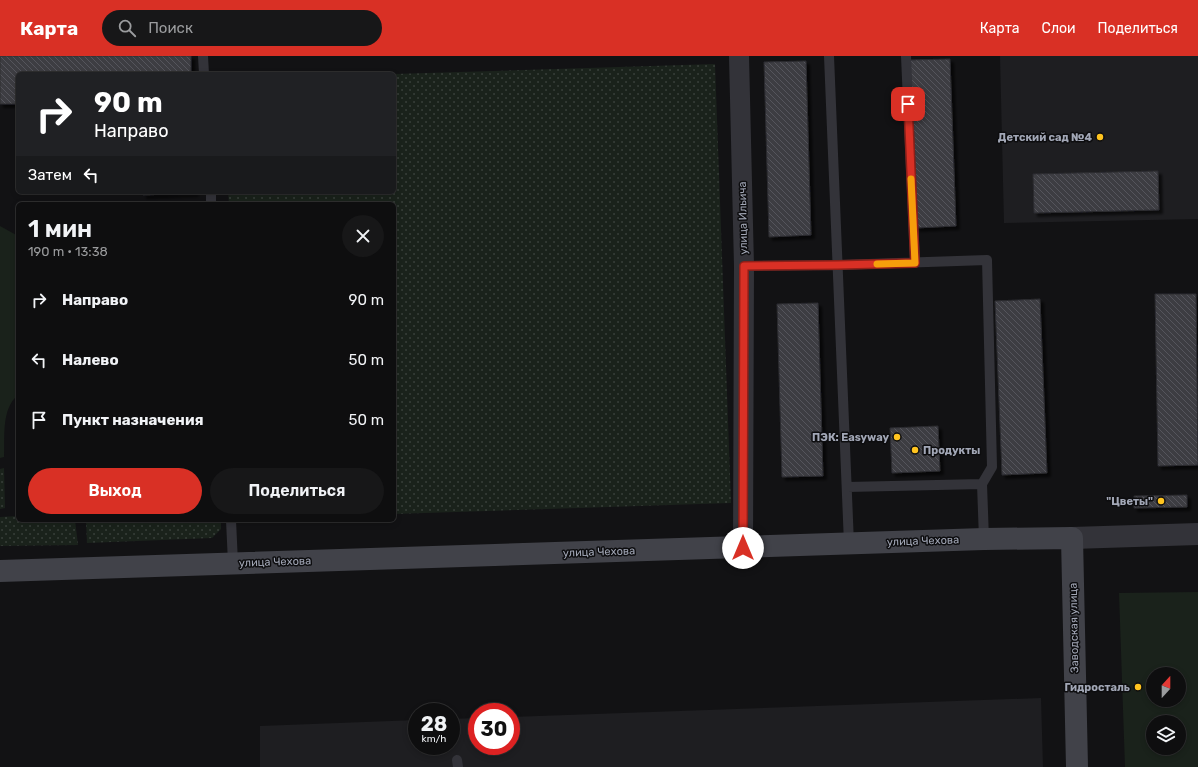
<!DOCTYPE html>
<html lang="ru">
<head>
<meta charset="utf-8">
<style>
  :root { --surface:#0e0e0f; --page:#171718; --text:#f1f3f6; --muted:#9b9c9e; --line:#2e2e2f; --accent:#d93025 }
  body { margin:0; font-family:Rubik,sans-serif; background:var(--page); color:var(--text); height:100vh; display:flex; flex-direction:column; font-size:15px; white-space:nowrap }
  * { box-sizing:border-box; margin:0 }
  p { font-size:13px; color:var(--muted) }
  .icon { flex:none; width:22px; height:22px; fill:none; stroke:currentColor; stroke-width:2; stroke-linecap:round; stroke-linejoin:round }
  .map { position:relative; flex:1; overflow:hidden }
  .side { position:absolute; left:16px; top:146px; width:380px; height:320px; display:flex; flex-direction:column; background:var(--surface); border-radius:6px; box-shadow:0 2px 6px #0003,0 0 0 1px var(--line) }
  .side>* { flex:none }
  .banner { position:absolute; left:16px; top:16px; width:380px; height:122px; border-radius:6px; box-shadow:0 2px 6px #0003,0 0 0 1px var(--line); background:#202124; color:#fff; overflow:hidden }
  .needle { width:26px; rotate:21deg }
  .controls { position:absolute; left:1146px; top:611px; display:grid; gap:8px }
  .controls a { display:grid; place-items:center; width:40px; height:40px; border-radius:50%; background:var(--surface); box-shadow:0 2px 6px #0003,0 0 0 1px var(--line); font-size:20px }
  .speed { position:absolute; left:408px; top:647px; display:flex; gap:8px; font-size:20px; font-weight:700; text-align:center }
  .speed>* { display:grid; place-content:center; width:52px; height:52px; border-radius:50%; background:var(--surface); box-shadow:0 2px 6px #0003,0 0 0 1px var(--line); line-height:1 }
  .speed small { font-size:10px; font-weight:400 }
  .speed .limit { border:6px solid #d22; background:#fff; color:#111 }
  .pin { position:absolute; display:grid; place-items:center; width:34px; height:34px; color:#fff; margin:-17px; border-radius:8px; box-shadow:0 2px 6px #0006 }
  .me { position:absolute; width:44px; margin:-22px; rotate:0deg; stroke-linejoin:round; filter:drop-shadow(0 0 3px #0008) }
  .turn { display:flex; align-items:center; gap:14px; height:84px; padding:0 12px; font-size:18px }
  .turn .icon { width:52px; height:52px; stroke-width:2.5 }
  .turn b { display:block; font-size:28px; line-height:34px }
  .then { display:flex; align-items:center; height:38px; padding:0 12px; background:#0003; gap:8px; font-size:15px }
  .round { display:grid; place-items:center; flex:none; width:42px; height:42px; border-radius:21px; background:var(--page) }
  .overview { display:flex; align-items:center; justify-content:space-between; height:68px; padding:0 12px }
  h1 { font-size:24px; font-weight:600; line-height:30px }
  .primary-button { display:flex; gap:8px; margin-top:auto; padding:8px 12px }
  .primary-button a { flex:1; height:46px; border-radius:24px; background:var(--accent); color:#fff; font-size:16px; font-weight:600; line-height:46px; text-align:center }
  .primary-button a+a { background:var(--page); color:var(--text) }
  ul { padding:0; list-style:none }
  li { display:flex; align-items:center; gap:12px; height:60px; padding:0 12px }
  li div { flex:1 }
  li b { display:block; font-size:15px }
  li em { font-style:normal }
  header { display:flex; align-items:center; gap:24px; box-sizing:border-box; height:56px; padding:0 20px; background:var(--accent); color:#fff }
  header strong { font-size:19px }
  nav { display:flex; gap:22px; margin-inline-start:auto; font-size:14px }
  .search { width:280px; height:36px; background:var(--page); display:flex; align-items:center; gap:10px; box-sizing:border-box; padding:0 14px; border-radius:22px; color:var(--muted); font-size:15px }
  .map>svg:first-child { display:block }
  .built { fill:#1e1e21 }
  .grass { fill:url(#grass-dots) }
  .garden { fill:#1a221b; fill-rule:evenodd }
  .building { fill:url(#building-back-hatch); stroke:#2c2c30; filter:url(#shadow) }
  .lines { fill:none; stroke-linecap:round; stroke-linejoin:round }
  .service { stroke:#333339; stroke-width:10 }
  .minor { stroke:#333339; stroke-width:20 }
  .tertiary { stroke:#333339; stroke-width:22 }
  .secondary { stroke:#414249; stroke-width:22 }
  .route-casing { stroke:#8d1f18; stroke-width:10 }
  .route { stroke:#d93025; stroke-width:7 }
  .slow { stroke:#f59e0b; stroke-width:7 }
  .poi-dot { fill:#ffc41f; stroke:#0d0d0f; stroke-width:1.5 }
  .labels { text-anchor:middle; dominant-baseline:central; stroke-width:3; stroke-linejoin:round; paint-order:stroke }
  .poi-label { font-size:11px; font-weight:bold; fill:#a2a7b6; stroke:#0d0d0f; text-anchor:end }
  .street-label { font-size:11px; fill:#a2a7b6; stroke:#0d0d0f }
</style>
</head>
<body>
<header>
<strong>Карта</strong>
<div class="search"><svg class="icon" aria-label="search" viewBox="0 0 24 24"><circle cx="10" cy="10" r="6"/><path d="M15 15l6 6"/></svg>Поиск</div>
<nav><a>Карта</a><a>Слои</a><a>Поделиться</a></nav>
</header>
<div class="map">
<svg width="1198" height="711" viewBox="0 0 1198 711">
  <defs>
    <pattern id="grass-dots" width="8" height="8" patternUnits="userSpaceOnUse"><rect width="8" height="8" fill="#1a221b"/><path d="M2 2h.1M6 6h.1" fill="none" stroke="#383f3a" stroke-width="1.8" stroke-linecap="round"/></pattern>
    <pattern id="building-back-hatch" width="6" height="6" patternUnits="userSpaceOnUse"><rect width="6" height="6" fill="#3c3c42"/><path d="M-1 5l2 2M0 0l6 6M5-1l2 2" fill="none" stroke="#55555b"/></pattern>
    <filter id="shadow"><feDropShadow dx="3.5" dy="3.5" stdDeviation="1" flood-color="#0009"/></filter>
  </defs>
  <rect width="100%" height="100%" fill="#121214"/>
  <path class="built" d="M1000,0H1198V163L1004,167Z
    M1041,642L1043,711H260V670L417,664V690H451V663L477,662V690H511V661Z"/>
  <path class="grass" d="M715,8L731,447L394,458V148H229L228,136H394V18Z
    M4,412L5,452L0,453V413Z
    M18,460V464H75L78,489L0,490V461Z
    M86,464H221V473L212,482L87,487Z"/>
  <path class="garden" d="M0,170L18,180V339C1,353 5,381 4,401L0,402Z
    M1198,536V711H1125L1119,537ZM1153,618H1179V644H1153ZM1153,666H1179V692H1153Z"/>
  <path class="building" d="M0,0H191V18H18V48H0Z
    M950,3L956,170L916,172L909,4Z
    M806,5L811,179L769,181L764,6Z
    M1158,115L1159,154L1034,157L1033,118Z
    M143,136H195V137L143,139Z
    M1155,238H1196L1198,409L1158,410Z
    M1040,243L1047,417L1002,419L995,245Z
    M818,247L823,420L782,421L777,248Z
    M938,370L940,415L892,417L890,372Z
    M1187,439V451L1134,452V440Z"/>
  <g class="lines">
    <path class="service" d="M203,0L204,18
      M829,0L849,488
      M906,0L915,207
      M211,136V148
      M744,210L838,209L987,204L992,411L982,428L984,483
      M847,431L982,428
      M231,464L233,507
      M457,704L458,711"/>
    <path class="minor" d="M739,0L744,210L743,492"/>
    <path class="tertiary" d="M1072,482L1198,478"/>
    <path class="secondary" d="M0,515L984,483L1072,482L1077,711"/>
  </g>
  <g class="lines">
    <defs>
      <path id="route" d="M743,492L744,210L838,209L915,207L908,48"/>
    </defs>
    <use href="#route" class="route-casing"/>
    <use href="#route" class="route"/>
    <path class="slow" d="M877,208L915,207L911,123"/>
  </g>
  <g class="poi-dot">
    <circle cx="1100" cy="81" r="4"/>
    <circle cx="897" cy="381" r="4"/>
    <circle cx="915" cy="394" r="4"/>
    <circle cx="1161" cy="445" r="4"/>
    <circle cx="1138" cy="631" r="4"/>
  </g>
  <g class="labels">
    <g class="poi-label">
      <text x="1092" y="81">Детский сад №4</text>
      <text x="889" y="381">ПЭК: Easyway</text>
      <text x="923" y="394" text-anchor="start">Продукты</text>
      <text x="1153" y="445">"Цветы"</text>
      <text x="1130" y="631">Гидросталь</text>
    </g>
    <g class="street-label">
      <text transform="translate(743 162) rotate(-91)">улица Ильича</text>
      <text transform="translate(923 485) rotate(-2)">улица Чехова</text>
      <text transform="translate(599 496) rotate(-2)">улица Чехова</text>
      <text transform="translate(275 506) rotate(-2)">улица Чехова</text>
      <text transform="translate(1074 572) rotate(-91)">Заводская улица</text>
    </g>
  </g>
</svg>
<div class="controls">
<a><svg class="needle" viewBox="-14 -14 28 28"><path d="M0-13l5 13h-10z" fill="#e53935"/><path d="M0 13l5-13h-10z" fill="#9b9c9e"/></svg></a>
<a><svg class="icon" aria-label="layers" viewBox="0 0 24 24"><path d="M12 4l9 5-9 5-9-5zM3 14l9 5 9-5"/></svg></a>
</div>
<div class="speed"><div>28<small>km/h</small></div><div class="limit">30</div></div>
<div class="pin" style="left:908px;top:48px;background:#d93025"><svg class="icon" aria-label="arrive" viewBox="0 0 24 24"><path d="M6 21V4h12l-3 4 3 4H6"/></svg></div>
<svg class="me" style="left:743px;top:492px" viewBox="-20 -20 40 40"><circle r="19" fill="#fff"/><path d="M0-13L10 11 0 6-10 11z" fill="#d93025"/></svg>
<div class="banner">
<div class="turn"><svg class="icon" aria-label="right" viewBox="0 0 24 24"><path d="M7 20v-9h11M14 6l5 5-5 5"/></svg><div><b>90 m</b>Направо</div></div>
<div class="then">Затем<svg class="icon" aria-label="left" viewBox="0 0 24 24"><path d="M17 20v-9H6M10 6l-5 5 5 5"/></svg></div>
</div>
<section class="side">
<div class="overview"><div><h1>1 мин</h1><p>190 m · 13:38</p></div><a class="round"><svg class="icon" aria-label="close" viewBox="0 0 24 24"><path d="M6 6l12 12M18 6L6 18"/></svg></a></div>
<ul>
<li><svg class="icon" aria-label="right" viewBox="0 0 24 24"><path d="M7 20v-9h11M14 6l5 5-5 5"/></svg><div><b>Направо</b></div><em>90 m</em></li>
<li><svg class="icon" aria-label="left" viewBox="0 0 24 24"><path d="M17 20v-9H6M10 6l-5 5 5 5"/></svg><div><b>Налево</b></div><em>50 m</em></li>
<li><svg class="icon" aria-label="arrive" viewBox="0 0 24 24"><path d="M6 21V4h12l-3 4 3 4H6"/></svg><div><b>Пункт назначения</b></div><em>50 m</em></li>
</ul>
<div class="primary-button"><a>Выход</a><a>Поделиться</a></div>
</section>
</div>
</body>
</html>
